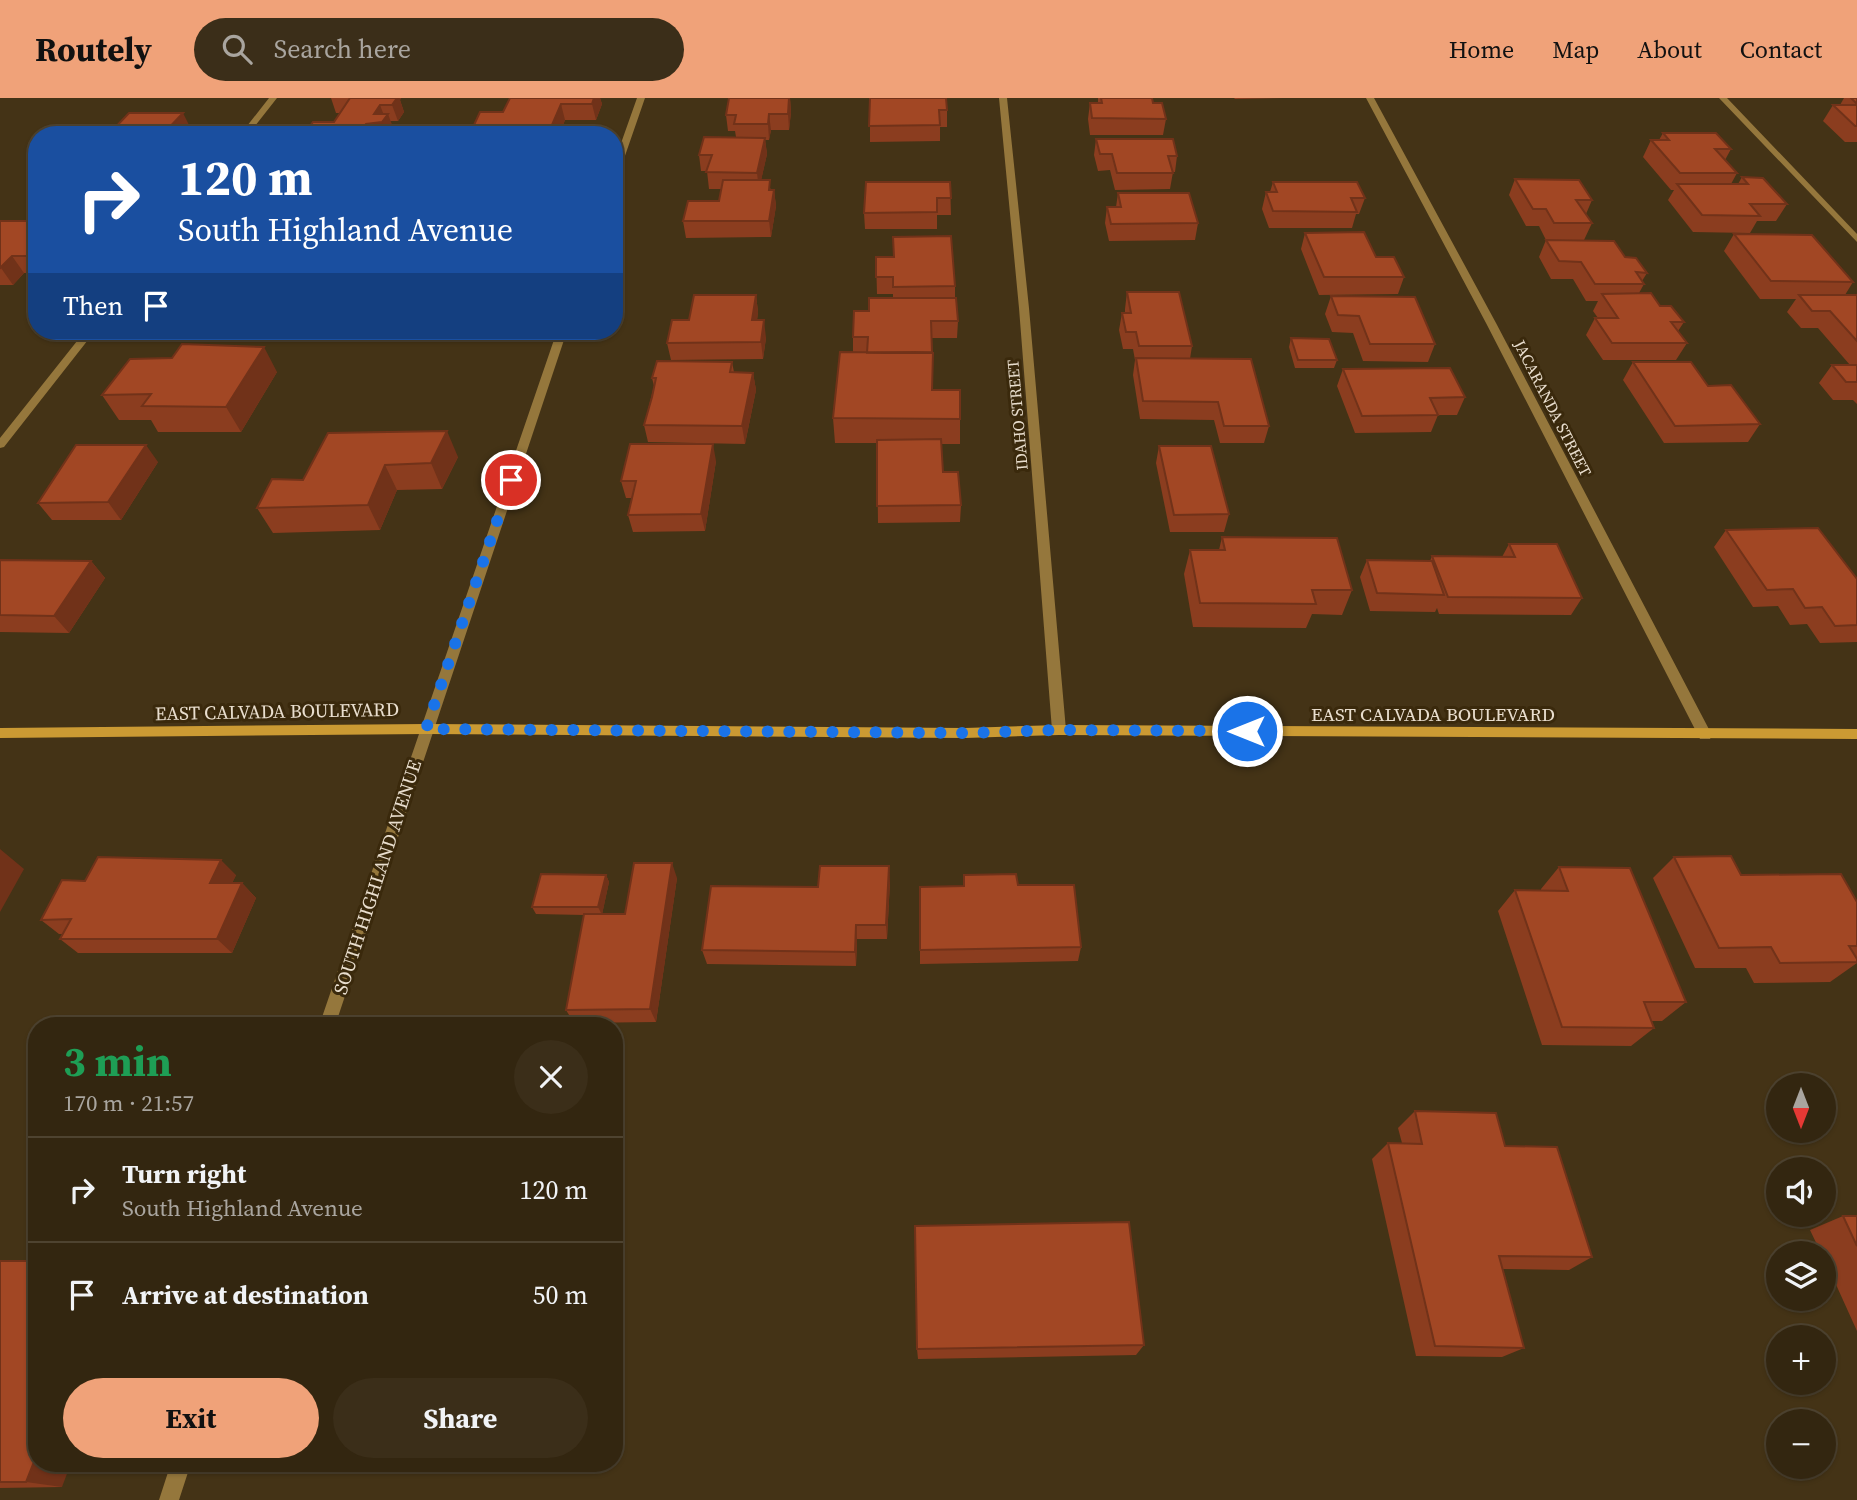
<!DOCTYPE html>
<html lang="en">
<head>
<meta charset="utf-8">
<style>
  :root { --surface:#332610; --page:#3b2e19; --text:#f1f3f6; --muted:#a9a59f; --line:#4e4330; --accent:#f0a279 }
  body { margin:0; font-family:"Source Serif 4",serif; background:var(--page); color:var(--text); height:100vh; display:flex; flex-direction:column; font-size:26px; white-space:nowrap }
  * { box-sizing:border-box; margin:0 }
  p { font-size:23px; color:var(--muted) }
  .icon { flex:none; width:38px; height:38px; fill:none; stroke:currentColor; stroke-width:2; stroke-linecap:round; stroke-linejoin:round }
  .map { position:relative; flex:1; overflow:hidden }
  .panel { position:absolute; left:28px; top:919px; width:595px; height:455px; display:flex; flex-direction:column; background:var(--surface); border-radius:28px; box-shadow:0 2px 5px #0004,0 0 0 2px var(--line) }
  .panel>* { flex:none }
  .guide { position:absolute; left:28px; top:28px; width:595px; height:214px; border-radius:28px; box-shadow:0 2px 5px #0004,0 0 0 2px var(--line); background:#1a4fa0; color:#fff; overflow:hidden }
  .needle { width:46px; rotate:180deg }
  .tools { position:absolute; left:1766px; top:975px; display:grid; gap:14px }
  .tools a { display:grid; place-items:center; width:70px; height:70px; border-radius:50%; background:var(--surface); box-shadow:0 2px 5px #0004,0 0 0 2px var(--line); font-size:35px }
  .pin { position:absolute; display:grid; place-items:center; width:60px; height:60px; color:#fff; margin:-30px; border:4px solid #fff; border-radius:50%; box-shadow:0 2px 7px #0007 }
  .me { position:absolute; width:77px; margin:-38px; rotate:270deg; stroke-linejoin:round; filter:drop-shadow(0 0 5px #0008) }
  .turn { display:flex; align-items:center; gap:24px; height:147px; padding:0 35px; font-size:32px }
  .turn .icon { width:91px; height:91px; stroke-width:2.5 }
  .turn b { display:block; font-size:49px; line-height:60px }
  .then { display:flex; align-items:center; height:66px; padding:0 35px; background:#0003; gap:14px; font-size:26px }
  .round { display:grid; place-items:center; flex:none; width:74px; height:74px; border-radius:37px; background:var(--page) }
  .head { display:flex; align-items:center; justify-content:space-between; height:119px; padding:0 35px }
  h1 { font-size:42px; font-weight:700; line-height:52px; color:#1e9e55 }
  .button { display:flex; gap:14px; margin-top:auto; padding:14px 35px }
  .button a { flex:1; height:80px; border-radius:42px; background:var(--accent); color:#111; font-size:28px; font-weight:700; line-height:80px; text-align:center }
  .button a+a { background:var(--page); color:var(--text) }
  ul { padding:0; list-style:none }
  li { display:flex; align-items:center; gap:21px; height:105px; padding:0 35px; border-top:2px solid var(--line) }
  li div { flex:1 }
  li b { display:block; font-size:26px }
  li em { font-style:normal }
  header { display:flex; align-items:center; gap:42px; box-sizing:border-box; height:98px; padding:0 35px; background:var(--accent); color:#111 }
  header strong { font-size:33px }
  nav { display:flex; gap:38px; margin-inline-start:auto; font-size:24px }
  .search { width:490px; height:63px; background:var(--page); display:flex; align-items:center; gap:18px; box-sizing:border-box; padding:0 24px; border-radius:38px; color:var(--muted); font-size:26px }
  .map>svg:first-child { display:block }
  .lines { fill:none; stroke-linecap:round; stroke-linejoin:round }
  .minor { fill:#95773c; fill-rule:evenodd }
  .secondary { fill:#cb9a33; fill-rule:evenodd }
  .wall { fill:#8b3d1f }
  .shaded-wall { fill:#713219 }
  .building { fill:#a24724; stroke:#713219; stroke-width:2 }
  .route { stroke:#1a73e8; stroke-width:12; stroke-dasharray:0 21.6 }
  .labels { text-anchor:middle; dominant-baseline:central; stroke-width:6; stroke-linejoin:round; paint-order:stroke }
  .far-street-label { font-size:16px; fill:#e9dece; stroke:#3a290c }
  .street-label { font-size:19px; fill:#e9dece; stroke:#3a290c }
</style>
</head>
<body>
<header>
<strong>Routely</strong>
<div class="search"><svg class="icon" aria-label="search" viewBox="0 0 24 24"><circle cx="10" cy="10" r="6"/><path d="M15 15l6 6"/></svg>Search here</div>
<nav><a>Home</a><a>Map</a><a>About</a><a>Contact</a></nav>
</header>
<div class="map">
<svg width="1857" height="1402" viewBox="0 0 1857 1402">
  <rect width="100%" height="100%" fill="#443316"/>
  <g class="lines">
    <path class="minor" d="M269,0H277L248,37H240Z
      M637,0H645L618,78L614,80V65Z
      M999,0H1007L1029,210L1066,632L1059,637L1052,632L1019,210Z
      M1366,0H1374L1496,225L1712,637L1710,641H1700L1486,225Z
      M1719,0H1727L1857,136V144Z
      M85,233H95L4,349L0,350V340Z
      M557,233H567L335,928H319Z
      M171,1365H191L179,1402H159Z"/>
    <path class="secondary" d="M426,626L965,630L1059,627L1857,631V641L1059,637L965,640L426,636L0,640V630Z"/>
  </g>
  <path class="wall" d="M331,0H401L400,2L404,14L398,23H390L394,32L334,24L340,15H336Z
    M510,0H600L602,6L596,22H565L559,37H477L474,27L503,14Z
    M790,0L791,14L789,32H771L769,42H765L767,56L761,82L772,92H774L776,108L771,139L686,140L683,123L719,103L721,91H709L707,73H701L699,57L736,39L735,33H728L726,17Z
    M870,0L947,12V29H940V43L870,44Z
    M1098,0H1152L1153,5L1166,21L1163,37H1090L1088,21L1090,5H1098Z
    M1234,0H1284L1235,1Z
    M1844,0H1857V44H1845L1823,23L1833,7H1840Z
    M1663,35L1731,51L1725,62L1737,75L1731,86H1738L1742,79L1787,106L1776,123H1757L1750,135L1693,134L1668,102L1674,92H1671L1643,59L1651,42H1659Z
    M1096,41L1177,58L1175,74H1173L1170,91L1115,92L1110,72L1098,73L1094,57Z
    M1515,81L1592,102L1586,116L1592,125L1584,142H1546L1539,128H1526L1509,97Z
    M950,84L951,117H937V131H865L864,115Z
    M1273,84L1365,100L1359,116H1356L1352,130H1269L1262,111L1266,94H1270Z
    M1118,95L1198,125L1195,142L1109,143L1105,125L1107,109H1116Z
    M0,123H37V175H24L13,187H0Z
    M1305,135L1376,159L1404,179L1398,196L1319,197L1301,151Z
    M1734,136L1853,184L1845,197H1857V306L1853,302H1833L1819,285L1832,267H1850L1818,230H1801L1787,214L1796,201H1760L1724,153Z
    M1546,142L1625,159L1647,175L1642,183L1644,186L1639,195L1684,224L1678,233L1687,245L1676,262H1603L1586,237L1595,220H1598L1593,213L1598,203H1586L1573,181H1551L1539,159Z
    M876,159L955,188V200L958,223L957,240H932L933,292L960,321V346H941L943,374L961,407L960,424L878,425L877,345H835L833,320L853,255V239L869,213L893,200V196H877Z
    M1127,194L1192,248L1190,261L1269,328L1264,345H1220L1214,322L1140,321L1133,277L1135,262L1133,251H1123L1119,232L1122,215H1125V211Z
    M756,197L758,214L757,222L766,240L763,261L671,262L667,245L689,222Z
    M1331,198L1435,246L1428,264L1363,263L1353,235L1332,234L1325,216Z
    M1291,240L1337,262L1334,270H1295L1289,249Z
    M172,260L277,274L241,334H158L151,322H119L102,297Z
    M732,264L734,274L753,275L756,292L745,346L648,344L644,327L654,288L652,280Z
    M1633,264L1708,288L1760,326L1748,344L1664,345L1623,282Z
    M1343,271L1465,299L1457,317H1438L1431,334L1355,335L1337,288Z
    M328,335L458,359L442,391L397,392L380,432L273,435L257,410L303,382Z
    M1159,348L1229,416L1224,434H1170L1156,365Z
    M716,363L705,433L633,434L628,417L632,400H626L621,383Z
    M158,364L121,422H52L38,405Z
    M1726,432L1857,481V544L1820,545L1807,526L1790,527L1778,508L1753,509L1714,449Z
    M1222,439L1352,492L1342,517L1312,516L1306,530L1193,529L1184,476L1190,452H1219Z
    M1509,446L1582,500L1571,517L1439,516L1437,510L1435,514L1370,513L1360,479L1367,462L1430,463L1432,458L1502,459Z
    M0,462L91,463L105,480L69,535L0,534Z
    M1674,759L1741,777L1857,804V865L1830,884L1754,885L1746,870H1695L1653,780Z
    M1559,769L1686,904L1662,923H1651L1654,930L1631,948L1542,947L1498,813L1515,792H1541V791Z
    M236,777L232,785H242L256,800L232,855H78L60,841L63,836H59L41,822L85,783Z
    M606,777L609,784L602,816H625L677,780L656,924L574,925L566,912L584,817L536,816L532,809Z
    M964,777L1081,849L1078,863L920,866V789L964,788Z
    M890,783L887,841H857L856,868L707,866L702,852L818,789Z
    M1415,1013L1505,1048L1592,1159L1569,1172L1503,1171L1524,1250L1502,1259L1416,1258L1372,1061L1388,1045H1402L1398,1030Z
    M1843,1118H1857V1233L1824,1160V1155H1821L1810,1132Z
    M0,1163L62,1389L0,1390Z
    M1144,1247L1136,1257L918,1261L917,1251Z"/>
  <path class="shaded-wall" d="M388,0H401L400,2L404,14L398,23L392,7Z
    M594,0H600L602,6L596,22L592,6Z
    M790,0L791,14L789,32L788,16Z
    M561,6L565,22L559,37H555L552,27Z
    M380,7L385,20L388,16L394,32L391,37H359Z
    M183,15L191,31L186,37H162Z
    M769,16L771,32L769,42L768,26Z
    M765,40L767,56L759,92L757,75Z
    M774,92L776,108L771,139L769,123Z
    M12,158L24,175L13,187L1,170Z
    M756,197L758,214L755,240L752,222Z
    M764,222L766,240L763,261L761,244Z
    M264,249L277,274L241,334L226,309Z
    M753,275L756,292L745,346L742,328Z
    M447,333L458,359L442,391L431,365Z
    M713,346L716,363L705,433L701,416Z
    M146,347L158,364L121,422L108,404Z
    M385,367L397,392L380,432L368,407Z
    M91,463L105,480L69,535L54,518Z
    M0,751L24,771L0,814Z
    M221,762L236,777L225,800L210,785Z
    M672,765L677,780L656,924L650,911Z
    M889,768L890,783L887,841L886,827Z
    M606,777L609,784L602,817L598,809Z
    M242,785L256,800L232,855L217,841Z
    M856,827L857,841L856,868L855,854Z
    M37,1356V1365H71L62,1389L26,1384Z"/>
  <path class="building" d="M350,0H397L392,7H380L374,16H388L382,24L366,26L359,37H304L313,24H334Z
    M510,0H594L592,6H561L552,27H474L480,14H503Z
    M729,0H789L788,16H769L768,26H734L736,17H726Z
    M870,0H946L947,12H939L940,27L869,28Z
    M1101,0H1152L1153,5H1162L1166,21L1092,20L1090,5H1102Z
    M1851,0H1857V6Z
    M1833,7H1857V28H1855Z
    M129,15H183L162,37H108Z
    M1663,35H1716L1731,51H1715L1737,75H1680L1651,42H1669Z
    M704,39L765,40L757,75L706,74L712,57H699Z
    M1096,41H1173L1177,58H1168L1173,75H1117L1112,56H1100Z
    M1742,79L1763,80L1787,106H1750L1760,118L1702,117L1677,86H1748Z
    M1515,81L1579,82L1592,102H1576L1592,125H1554L1546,111H1533Z
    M723,82H770L769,92H774L769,123H683L688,103H719Z
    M866,84H950L951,100H937V114L864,115Z
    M1273,84H1357L1365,100H1351L1357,114L1273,113L1266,94H1277Z
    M1118,95H1189L1198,125L1111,126L1107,109H1121Z
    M0,123H37V131L36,133H37V158H12L0,170Z
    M1364,134L1376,159H1394L1404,179H1324L1305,135Z
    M1734,136L1812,137L1853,184L1771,183Z
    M951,138L955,188L893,189V179H876V159H894L893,139Z
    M1546,142L1614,143L1625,159L1636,160L1647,175L1636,174L1644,186H1595L1581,164L1559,163Z
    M1127,194H1179L1192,248H1139L1136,234H1126L1122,215H1131Z
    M1651,195L1660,208H1671L1684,224H1671L1687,245H1612L1595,220H1618L1602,196Z
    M694,197H756L752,222H764L761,244L667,245L672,222H689Z
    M1799,197H1857V243L1830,213H1812Z
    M1331,198L1415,199L1435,246H1370L1359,218L1338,217Z
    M869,200H956L958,223H931L932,254L867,255L868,239H853L854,213H869Z
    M1291,240L1329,241L1337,262H1298Z
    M182,246L264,249L226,309L142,308L151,296L102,297L130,261L172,260Z
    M840,254L933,255L932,292H960V321L833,320Z
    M1136,260L1251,261L1269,328H1224L1218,304L1143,303Z
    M657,263L732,264L730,274L753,275L742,328L644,327L652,299L656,280H652Z
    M1633,264H1691L1708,288L1731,287L1760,326L1675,328Z
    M1832,267H1857V284H1846Z
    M1450,270L1465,299L1430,300L1438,317L1362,318L1343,271Z
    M447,333L431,365L385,367L368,407L257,410L272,381L303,382L328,335Z
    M941,341L943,374H958L961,407L877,408V342Z
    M630,346H713L701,416L628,417L636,383H621Z
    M76,347H146L108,404L38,405Z
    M1159,348H1211L1229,416L1174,417Z
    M1818,430L1857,481V527L1835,528L1822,509L1805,510L1793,491L1767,492L1726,432Z
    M1222,439L1337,440L1352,492H1312L1316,506L1200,505L1190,452H1225Z
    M1509,446H1557L1582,500L1448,499L1432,458L1515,459Z
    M0,462L91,463L54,518L0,517Z
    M1367,462L1432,463L1444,497L1377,495Z
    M1731,758L1741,777L1841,776L1857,804V848H1849L1857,861V864L1780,865L1771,849L1719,850L1674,759Z
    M98,759L221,762L210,785H242L217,841H60L71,821L41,822L62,782L85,783Z
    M634,765H672L650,911L566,912L584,816H625Z
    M820,768H889L886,827H856L855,854L702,852L711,788L818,789Z
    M1559,769L1630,770L1686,904H1644L1654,930L1562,929L1515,792L1568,793Z
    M541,776L606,777L598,809H532Z
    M1016,776L1018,787H1074L1081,849L920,852V789L964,788V777Z
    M1415,1013L1496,1015L1505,1048L1557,1049L1592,1159L1499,1158L1524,1250L1435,1248L1388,1045L1422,1046Z
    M1843,1118H1857V1148Z
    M1129,1124L1144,1247L917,1251L915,1128Z
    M0,1163H37V1356L26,1384H0Z"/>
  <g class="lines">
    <path class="route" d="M511,382L426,631L965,635L1059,632L1247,633"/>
  </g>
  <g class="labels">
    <g class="far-street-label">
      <text transform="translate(1553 310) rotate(63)">JACARANDA STREET</text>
      <text transform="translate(1017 317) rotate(-95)">IDAHO STREET</text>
    </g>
    <g class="street-label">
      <text transform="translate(277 613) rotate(-1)">EAST CALVADA BOULEVARD</text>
      <text x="1433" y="616">EAST CALVADA BOULEVARD</text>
      <text transform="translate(377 779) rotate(-72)">SOUTH HIGHLAND AVENUE</text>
    </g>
  </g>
</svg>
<div class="tools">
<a><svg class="needle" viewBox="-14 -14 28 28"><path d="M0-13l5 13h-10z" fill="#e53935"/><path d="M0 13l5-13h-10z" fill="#a9a59f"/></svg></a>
<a><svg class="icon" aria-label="sound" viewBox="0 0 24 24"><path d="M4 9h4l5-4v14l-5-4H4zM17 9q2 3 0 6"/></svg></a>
<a><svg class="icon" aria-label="layers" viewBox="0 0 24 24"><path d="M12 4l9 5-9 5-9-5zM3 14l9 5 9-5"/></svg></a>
<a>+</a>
<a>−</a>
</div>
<div class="pin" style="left:511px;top:382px;background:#d93025"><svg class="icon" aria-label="arrive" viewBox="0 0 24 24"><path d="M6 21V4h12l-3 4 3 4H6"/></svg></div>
<svg class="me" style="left:1247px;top:633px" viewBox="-20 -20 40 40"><circle r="17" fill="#1a73e8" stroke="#fff" stroke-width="3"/><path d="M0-11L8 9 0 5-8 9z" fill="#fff"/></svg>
<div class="guide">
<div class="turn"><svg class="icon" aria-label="right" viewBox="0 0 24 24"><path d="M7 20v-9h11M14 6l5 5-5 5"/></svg><div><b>120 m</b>South Highland Avenue</div></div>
<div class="then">Then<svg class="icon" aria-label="arrive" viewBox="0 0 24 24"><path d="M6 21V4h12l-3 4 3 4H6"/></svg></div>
</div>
<section class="panel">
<div class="head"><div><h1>3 min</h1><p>170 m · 21:57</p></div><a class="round"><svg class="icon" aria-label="close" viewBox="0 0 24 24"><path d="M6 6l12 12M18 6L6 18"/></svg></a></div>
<ul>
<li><svg class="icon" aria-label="right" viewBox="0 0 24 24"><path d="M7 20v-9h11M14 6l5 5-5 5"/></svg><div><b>Turn right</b><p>South Highland Avenue</p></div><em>120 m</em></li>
<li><svg class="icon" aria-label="arrive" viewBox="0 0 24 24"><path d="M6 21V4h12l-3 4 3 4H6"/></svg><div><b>Arrive at destination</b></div><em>50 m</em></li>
</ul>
<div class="button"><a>Exit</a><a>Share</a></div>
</section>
</div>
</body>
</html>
